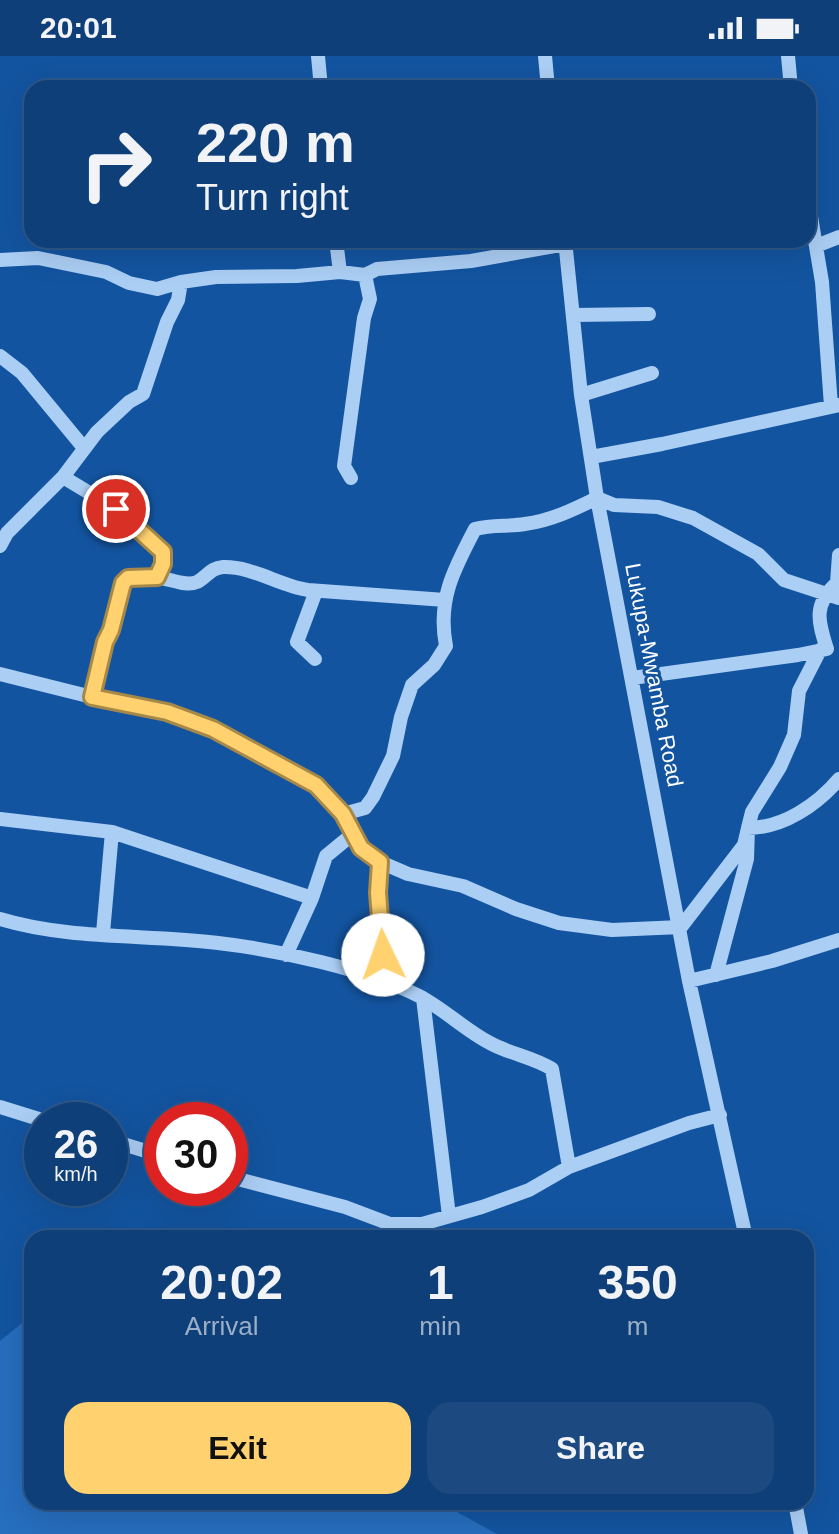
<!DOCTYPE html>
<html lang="en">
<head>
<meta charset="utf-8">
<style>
  :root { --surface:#0e3f78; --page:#1c4a80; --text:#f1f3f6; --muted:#9bafc6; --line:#2e588a; --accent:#ffd26f }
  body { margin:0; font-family:Arial,sans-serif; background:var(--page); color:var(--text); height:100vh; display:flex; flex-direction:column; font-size:30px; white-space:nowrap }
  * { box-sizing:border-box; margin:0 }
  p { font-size:26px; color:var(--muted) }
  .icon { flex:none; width:44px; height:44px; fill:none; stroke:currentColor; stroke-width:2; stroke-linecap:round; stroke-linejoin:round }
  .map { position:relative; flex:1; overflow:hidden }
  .details { position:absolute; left:24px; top:1174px; width:790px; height:280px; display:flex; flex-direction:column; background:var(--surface); border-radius:24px; box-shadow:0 8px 32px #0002,0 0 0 2px var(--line) }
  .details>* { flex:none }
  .banner { position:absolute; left:24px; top:24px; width:792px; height:168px; border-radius:24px; box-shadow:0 8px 32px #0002,0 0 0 2px var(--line); background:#0e3f78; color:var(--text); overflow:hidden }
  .speed { position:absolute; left:24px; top:1046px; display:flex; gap:16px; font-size:40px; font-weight:700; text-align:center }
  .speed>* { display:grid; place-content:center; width:104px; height:104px; border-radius:50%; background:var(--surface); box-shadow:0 8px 32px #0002,0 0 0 2px var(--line); line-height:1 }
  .speed small { font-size:20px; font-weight:400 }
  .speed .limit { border:12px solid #d22; background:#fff; color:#111 }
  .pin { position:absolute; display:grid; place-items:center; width:68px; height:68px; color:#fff; margin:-34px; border:4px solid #fff; border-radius:50%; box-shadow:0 2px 8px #0007 }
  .me { position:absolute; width:88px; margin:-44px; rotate:357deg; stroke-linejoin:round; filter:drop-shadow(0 0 6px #0008) }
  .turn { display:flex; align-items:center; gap:28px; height:168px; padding:0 40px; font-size:36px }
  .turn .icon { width:104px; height:104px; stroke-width:2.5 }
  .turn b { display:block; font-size:56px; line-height:68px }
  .eta { display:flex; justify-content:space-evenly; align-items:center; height:136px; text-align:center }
  .eta b { font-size:48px; font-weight:700; line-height:56px }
  .button { display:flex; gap:16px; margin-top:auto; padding:16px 40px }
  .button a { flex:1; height:92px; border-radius:24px; background:var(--accent); color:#111; font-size:32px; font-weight:700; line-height:92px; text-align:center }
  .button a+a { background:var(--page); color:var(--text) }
  .status { display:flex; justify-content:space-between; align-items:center; height:56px; padding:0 40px; background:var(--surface); direction:ltr }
  .status svg { height:22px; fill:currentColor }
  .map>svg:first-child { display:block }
  .green { fill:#266ebe }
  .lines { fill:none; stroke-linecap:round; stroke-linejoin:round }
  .minor { stroke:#abcef4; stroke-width:14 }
  .route-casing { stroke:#a68848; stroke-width:20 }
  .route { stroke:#ffd26f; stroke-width:14 }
  .labels { text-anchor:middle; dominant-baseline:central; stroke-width:6; stroke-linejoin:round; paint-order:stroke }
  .street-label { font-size:22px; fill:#fff; stroke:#1354a0 }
</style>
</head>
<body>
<div class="status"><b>20:01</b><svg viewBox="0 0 49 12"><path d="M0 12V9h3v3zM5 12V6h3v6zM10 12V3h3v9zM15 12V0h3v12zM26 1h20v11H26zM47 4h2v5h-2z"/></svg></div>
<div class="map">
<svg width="839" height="1478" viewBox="0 0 839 1478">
  <rect width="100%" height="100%" fill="#1354a0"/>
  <path class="green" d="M32,1259V1446H439L497,1478H0V1285Z"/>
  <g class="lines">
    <path class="minor" d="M318,0L321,32
      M545,0L548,32
      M788,0L791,32
      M808,143L822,226L831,350
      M336,184L340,216
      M565,184L581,339L597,442L689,925L746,1182
      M816,190L839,181
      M0,204L38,202L106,216L129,227L157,233L181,226L216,221L297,220L340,216L365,219L377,213L471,205L566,188
      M573,259L649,258
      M0,300L22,317L84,392
      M581,339L652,317
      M591,401L662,388L839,349
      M63,421L116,453L157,488L163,496V508L157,521
      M351,422L344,410L364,262L370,243L365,219
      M0,490L7,477L63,421L97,376L129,346L143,338L167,266L178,244L181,226
      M315,603L297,586L316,535
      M0,618L92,641L167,656L213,673L316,729L343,758L361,792L380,806L408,818L463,830L516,853L559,867L612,874L681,871L744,789L748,772C783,772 817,749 839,723
      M632,622L798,599L827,593C818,565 813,548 837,527L839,499
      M92,641L105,586L111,574L123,527L128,522C139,522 150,521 160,522C171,523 186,531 197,526C207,521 210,512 223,511C252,510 280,530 308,534L445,544
      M343,758L365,752L373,741L393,700L401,661L412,629L434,609L446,590C437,544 454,513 475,473C492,468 508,471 525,468C550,465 575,453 597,442L614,449L658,451L693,462L758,498L784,524L839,542
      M0,763L112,776L312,842
      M0,863C69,884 147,878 218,887C278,894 366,913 419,940C444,953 465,974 490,987C510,998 533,1001 552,1013L569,1111
      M103,877L112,776
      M286,899L312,842L326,800L354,777
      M716,919L747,803L748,772L752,756L780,711L794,679L799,635L820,594
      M380,922C385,883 378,845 380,806
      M689,925L772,905L839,884
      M423,942L449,1160
      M0,1051L42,1064
      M110,1084L162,1100
      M230,1121L345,1151L390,1168H422L482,1151L529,1134L569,1111L689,1067L720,1059
      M795,1446L801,1478"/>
  </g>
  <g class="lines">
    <defs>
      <path id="route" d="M116,453L163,496V508L157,521L128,522L123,527L111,574L105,586L92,641L167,656L213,673L316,729L343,758L361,792L380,806L378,837L383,899"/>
    </defs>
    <use href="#route" class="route-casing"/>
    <use href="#route" class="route"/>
  </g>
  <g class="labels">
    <g class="street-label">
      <text transform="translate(654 619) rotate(79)">Lukupa-Mwamba Road</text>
    </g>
  </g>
</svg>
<div class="speed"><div>26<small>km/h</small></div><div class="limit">30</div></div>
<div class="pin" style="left:116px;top:453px;background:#d93025"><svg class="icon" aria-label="arrive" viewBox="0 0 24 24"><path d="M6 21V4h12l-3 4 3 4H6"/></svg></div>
<svg class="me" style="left:383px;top:899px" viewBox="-20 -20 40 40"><circle r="19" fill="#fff"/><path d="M0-13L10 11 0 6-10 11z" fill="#ffd26f"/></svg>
<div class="banner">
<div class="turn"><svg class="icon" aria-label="right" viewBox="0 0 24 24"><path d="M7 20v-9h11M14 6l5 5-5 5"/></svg><div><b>220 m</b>Turn right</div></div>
</div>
<section class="details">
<div class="eta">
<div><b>20:02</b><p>Arrival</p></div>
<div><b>1</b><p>min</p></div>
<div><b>350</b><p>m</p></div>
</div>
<div class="button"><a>Exit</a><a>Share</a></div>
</section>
</div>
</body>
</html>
